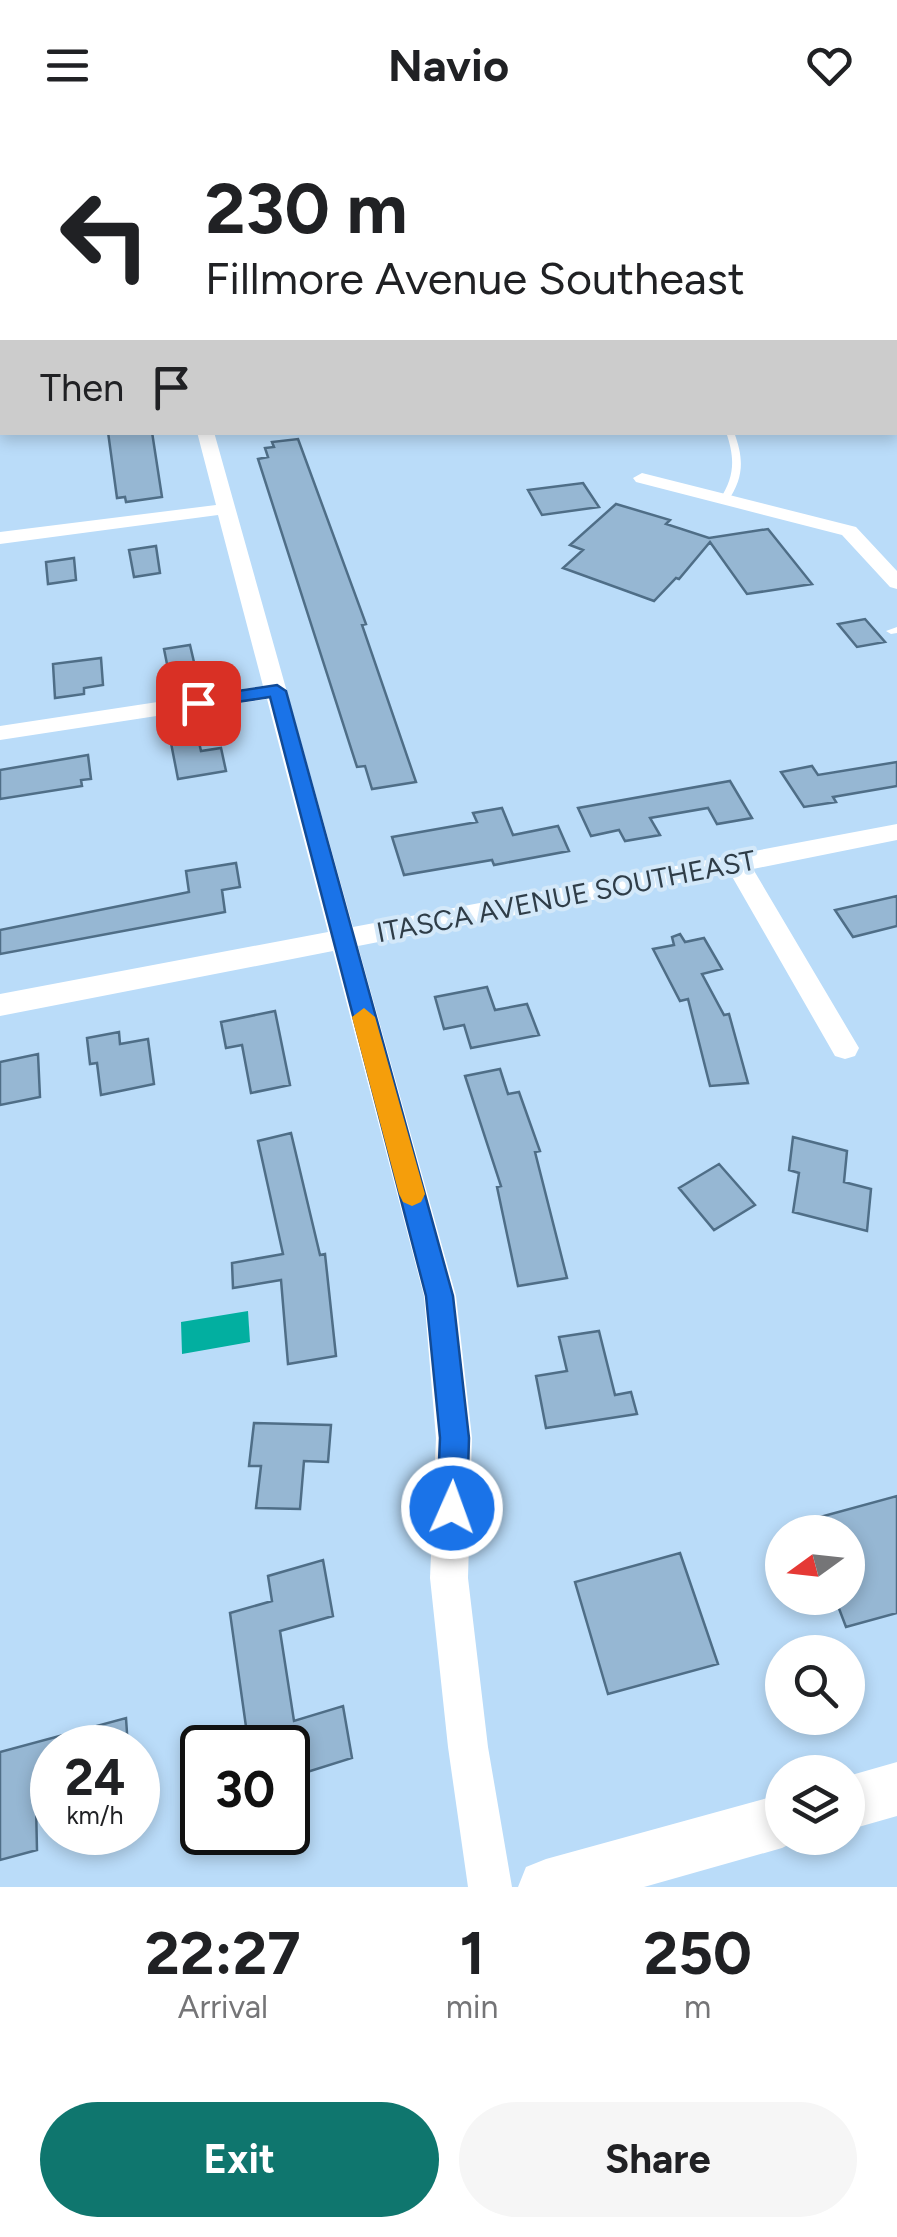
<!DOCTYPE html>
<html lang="en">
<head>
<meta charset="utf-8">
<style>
  :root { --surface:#fff; --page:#f6f6f6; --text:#202124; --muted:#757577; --accent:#0f766e }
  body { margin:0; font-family:Figtree,sans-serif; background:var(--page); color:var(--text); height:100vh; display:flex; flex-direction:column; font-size:38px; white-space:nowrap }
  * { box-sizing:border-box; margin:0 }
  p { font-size:32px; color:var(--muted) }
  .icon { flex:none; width:55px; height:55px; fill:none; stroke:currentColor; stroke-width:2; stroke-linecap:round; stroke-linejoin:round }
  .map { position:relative; height:1757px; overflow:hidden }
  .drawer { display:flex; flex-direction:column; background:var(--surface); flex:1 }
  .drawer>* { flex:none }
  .hud { position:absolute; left:0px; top:0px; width:898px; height:305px; box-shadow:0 5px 15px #0003; background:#fff; color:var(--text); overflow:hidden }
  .needle { width:65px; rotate:255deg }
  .tools { position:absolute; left:765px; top:1385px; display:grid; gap:20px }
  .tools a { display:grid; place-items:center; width:100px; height:100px; border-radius:50%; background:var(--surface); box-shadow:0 5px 15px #0003; font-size:50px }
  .speed { position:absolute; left:30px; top:1595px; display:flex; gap:20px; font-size:50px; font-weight:700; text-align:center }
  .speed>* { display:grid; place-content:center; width:130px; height:130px; border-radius:50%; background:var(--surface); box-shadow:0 5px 15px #0003; line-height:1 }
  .speed small { font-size:25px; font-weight:400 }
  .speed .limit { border:5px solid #111; border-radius:15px; background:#fff; color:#111 }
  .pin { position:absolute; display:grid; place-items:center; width:85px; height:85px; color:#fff; margin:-42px; border-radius:20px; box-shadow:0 5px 15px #0006 }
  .me { position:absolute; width:110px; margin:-55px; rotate:2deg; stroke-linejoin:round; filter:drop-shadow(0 0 8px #0008) }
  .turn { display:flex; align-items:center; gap:35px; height:210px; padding:0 40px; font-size:45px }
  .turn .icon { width:130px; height:130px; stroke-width:2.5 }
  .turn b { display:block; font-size:70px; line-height:85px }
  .then { display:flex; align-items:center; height:95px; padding:0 40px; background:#0003; gap:20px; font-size:38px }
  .eta { display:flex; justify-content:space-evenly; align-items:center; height:170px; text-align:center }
  .eta b { font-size:60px; font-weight:700; line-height:70px }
  .primary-button { display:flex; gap:20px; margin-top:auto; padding:20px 40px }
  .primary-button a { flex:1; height:115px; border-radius:60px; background:var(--accent); color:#fff; font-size:40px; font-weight:700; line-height:115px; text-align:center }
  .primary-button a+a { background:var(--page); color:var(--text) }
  header { display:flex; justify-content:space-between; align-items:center; height:130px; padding:0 40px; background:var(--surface); font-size:45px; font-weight:700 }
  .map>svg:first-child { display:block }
  .water { fill:#02afa0 }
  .building { fill:#96b7d3; stroke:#4f6e87; stroke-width:2.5 }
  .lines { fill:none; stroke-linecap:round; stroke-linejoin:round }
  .service { fill:#fff; fill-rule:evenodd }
  .minor { fill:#fff; fill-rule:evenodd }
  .tertiary { fill:#fff; fill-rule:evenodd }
  .route { fill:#1a73e8; stroke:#114b97; stroke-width:2.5 }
  .slow { fill:#f59e0b }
  .labels { text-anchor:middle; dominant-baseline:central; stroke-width:8; stroke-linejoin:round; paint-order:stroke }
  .street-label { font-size:28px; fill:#2f3d48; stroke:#d3e8f9 }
</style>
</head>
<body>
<header><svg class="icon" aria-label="menu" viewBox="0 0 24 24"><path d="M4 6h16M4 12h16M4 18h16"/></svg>Navio<svg class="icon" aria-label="heart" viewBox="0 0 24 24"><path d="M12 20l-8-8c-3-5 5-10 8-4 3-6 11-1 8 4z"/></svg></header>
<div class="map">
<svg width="897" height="1757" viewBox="0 0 897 1757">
  <rect width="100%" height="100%" fill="#badcf9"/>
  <path class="water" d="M248,1181L250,1212L182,1224L181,1192Z"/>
  <path class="building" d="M108,302H152L162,367L126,372L125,367L117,368Z
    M298,309L366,494L362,495L416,652L372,659L365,636L357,637L258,329L268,327L265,318L274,317L272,312Z
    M583,353L599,377L542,385L528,360Z
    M616,374L670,390L666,394L709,408L768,399L812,454L747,464L710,412L679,449L676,448L654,471L563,438L583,420L570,415Z
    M156,416L160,443L134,447L129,420Z
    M74,428L76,450L48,454L46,432Z
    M865,489L885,512L857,517L838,494Z
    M190,515L197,545L170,549L164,519Z
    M101,528L103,555L84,558V564L55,568L53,534Z
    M198,608L201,621L221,618L226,641L178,649L171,613Z
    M88,625L91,649L81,650L82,656L0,669V640Z
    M897,632V656L833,667L836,672L804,677L781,642L812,636L818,645Z
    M730,651L752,688L717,694L708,678L650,688L660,705L625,711L619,700L591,706L578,678Z
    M502,678L513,705L558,696L569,721L494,735L492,730L404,745L392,707L477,692L473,683Z
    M236,733L240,757L222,760L225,782L0,824V800L189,762L186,741Z
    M897,766V796L853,807L835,780Z
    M680,804L685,812L704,808L722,839L702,844L724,885L729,884L748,953L710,956L688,869L680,871L653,819L674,815L672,807Z
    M487,857L495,880L527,874L539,905L471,918L464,895L444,899L435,867Z
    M275,881L290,955L251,963L242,915L226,918L221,892Z
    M119,902L120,914L148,909L154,954L101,965L97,933L90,934L87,908Z
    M38,924L40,967L0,975V932Z
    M500,939L508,964L519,962L540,1021L535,1022L567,1148L518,1156L497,1057L501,1056L465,946Z
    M291,1003L320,1125L325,1124L336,1226L288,1234L281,1150L233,1158L232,1133L283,1124L258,1011Z
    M793,1007L847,1021L844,1052L871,1059L867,1101L793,1082L799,1043L789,1040Z
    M719,1034L755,1075L714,1100L679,1058Z
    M599,1201L615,1265L631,1262L637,1284L546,1298L536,1246L567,1241L559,1207Z
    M254,1293L331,1295L328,1332L304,1331L300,1379L256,1378L261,1336H249Z
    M897,1366V1483L846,1497L835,1468H848V1402H792L791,1395Z
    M680,1423L718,1534L608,1564L575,1452Z
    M323,1430L333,1486L280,1501L294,1591L343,1576L352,1628L288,1648V1618H249L230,1483L272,1471L268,1446Z
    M126,1588L128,1618H52V1670L36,1674L37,1720L0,1730V1622Z"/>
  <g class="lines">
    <path class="service" d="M726,302H734C744,329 744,347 728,371L725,372L720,369C735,346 735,328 726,302Z
      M897,497V503L891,504L886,501Z"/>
    <path class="minor" d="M334,0H346V2H335Z
      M798,0H814L816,2H800Z
      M895,49L897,50V59L895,58Z
      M2,240V250L0,251V241Z
      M197,302H214L353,797L897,694V710L753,739L859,918L855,926L845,929L835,926L730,743L358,816L456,1166L472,1308L468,1448L488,1617L512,1757H468L448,1617L430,1448L436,1308L424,1166L333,821L0,886V864L328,802L267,569L0,610V596L263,556L218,385L0,414V402L216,375Z
      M642,343L856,397L897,441V459L890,457L842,405L636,352L633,348Z"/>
    <path class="tertiary" d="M0,26L2,27V36H0Z
      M895,91H897L895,102Z
      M897,1632V1686L848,1700V1646Z
      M782,1664V1708H802L782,1718L644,1757H518L526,1737L546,1729Z"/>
  </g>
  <path class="route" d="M277,555L286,561L453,1166L469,1308L467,1378L463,1389L452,1393L441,1389L437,1378L440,1308L426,1166L270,567L198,578L188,573L198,567Z"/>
  <path class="slow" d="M364,878L375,887L425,1064L421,1072L412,1076L403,1072L399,1064L352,887Z"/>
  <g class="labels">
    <g class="street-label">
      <text transform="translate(566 766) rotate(-11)">ITASCA AVENUE SOUTHEAST</text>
    </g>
  </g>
</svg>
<div class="tools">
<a><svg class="needle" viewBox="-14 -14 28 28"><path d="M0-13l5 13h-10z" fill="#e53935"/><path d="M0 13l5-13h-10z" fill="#757577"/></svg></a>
<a><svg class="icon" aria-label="search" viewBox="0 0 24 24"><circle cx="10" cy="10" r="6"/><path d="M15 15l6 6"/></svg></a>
<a><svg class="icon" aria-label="layers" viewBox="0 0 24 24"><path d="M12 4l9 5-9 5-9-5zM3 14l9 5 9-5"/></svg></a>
</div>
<div class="speed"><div>24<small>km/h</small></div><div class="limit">30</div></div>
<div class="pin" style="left:198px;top:573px;background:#d93025"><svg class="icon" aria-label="arrive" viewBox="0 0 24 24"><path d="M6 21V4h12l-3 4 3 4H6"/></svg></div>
<svg class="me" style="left:452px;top:1378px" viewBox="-20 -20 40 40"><circle r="17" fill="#1a73e8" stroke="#fff" stroke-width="3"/><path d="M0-11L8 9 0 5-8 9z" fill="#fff"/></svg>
<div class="hud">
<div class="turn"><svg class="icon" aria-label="left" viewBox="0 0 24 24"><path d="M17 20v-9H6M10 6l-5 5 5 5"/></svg><div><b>230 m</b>Fillmore Avenue Southeast</div></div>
<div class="then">Then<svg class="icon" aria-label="arrive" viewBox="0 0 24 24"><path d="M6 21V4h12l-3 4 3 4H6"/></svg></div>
</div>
</div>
<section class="drawer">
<div class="eta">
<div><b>22:27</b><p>Arrival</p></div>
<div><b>1</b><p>min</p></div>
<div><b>250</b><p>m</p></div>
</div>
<div class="primary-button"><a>Exit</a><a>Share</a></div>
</section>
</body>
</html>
